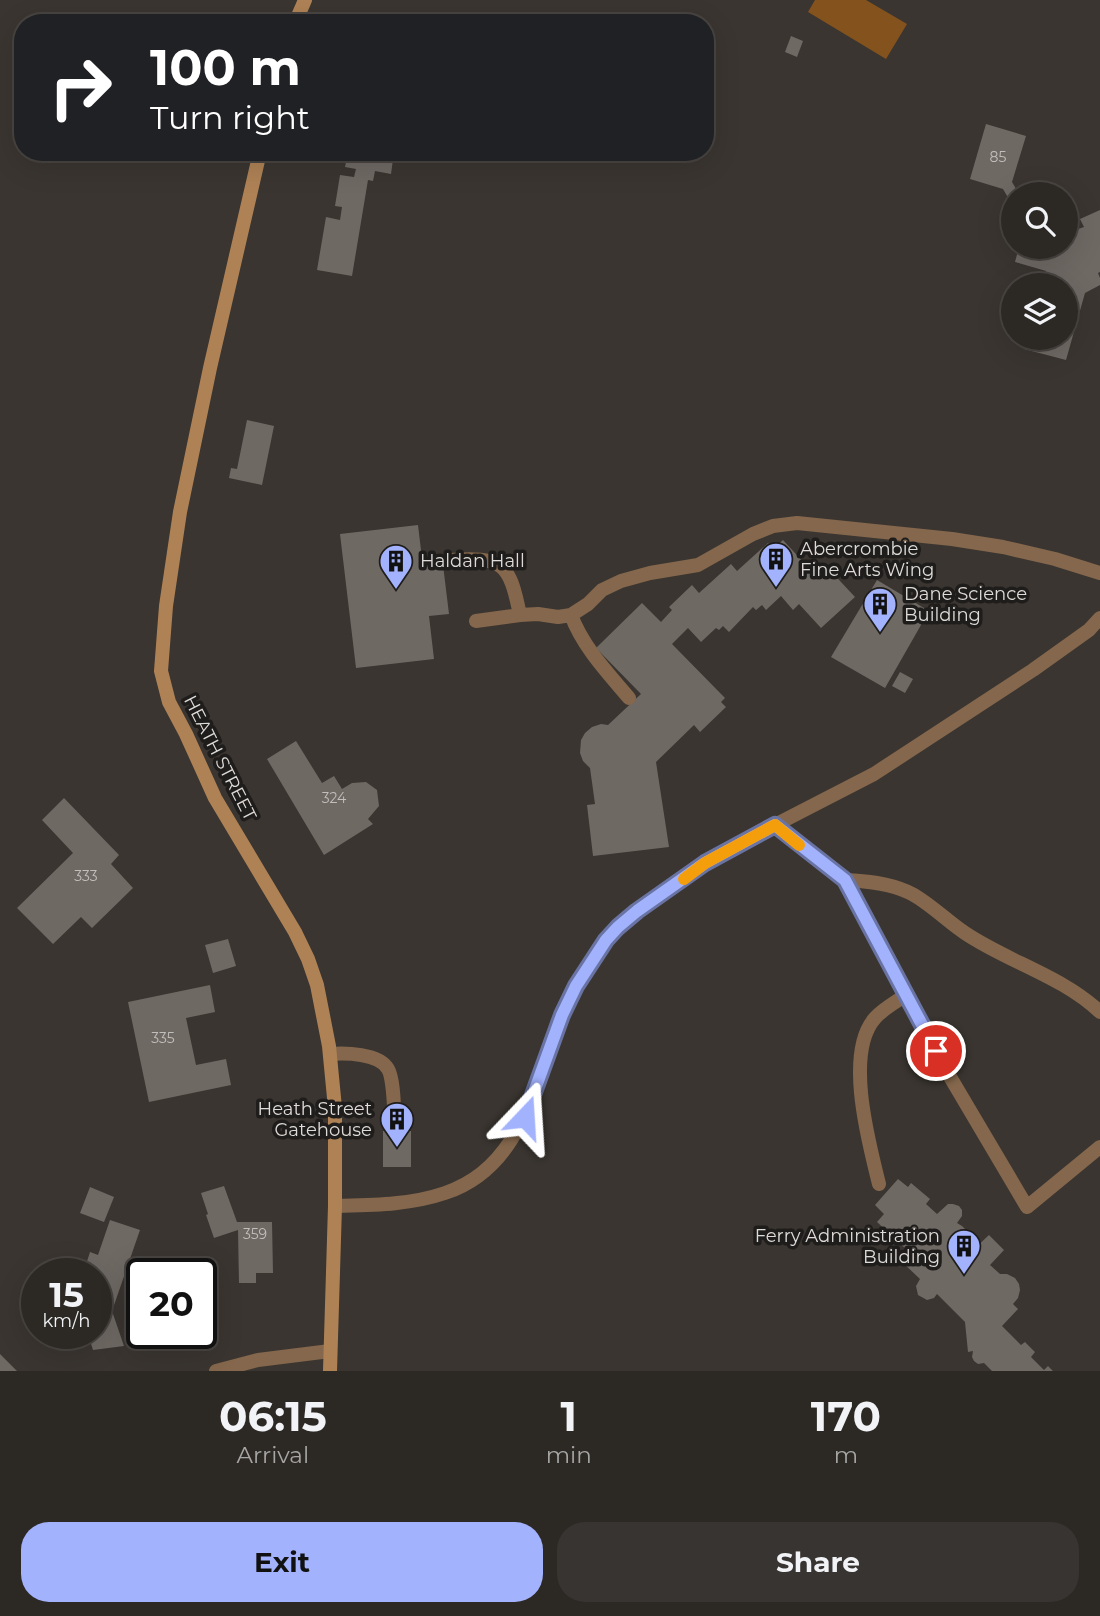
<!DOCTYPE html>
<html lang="en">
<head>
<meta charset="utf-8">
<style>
  :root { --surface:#2c2824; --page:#383431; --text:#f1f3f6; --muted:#a6a6a6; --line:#484441; --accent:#a2b2fd }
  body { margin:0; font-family:Montserrat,sans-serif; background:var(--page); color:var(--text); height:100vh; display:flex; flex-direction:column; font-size:26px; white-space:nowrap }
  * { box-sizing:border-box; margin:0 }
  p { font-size:23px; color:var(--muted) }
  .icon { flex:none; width:38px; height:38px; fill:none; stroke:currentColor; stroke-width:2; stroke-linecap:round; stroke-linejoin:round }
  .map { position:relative; height:1371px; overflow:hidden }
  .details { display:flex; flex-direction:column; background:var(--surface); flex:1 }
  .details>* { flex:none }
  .guide { position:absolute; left:14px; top:14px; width:700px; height:147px; border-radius:28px; box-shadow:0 7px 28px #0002,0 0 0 2px var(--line); background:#202124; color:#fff; overflow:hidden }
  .tools { position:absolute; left:1001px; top:182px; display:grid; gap:14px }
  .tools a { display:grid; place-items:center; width:77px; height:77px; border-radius:50%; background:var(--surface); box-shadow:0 7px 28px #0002,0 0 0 2px var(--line); font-size:35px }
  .speed { position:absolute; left:21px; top:1258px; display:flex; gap:14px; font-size:35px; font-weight:700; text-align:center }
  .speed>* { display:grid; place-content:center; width:91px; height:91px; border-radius:50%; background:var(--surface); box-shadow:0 7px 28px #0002,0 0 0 2px var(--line); line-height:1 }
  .speed small { font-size:18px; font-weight:400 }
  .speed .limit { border:4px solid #111; border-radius:10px; background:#fff; color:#111 }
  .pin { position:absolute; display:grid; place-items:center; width:60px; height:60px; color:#fff; margin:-30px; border:4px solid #fff; border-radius:50%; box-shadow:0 2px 7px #0007 }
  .me { position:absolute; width:77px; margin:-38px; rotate:20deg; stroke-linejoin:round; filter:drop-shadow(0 0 5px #0008) }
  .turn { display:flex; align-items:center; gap:24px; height:147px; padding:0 21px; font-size:32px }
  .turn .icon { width:91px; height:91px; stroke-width:2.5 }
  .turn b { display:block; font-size:49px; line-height:60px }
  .eta { display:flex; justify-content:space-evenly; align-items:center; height:119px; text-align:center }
  .eta b { font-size:42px; font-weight:700; line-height:49px }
  .primary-button { display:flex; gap:14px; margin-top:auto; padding:14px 21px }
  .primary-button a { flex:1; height:80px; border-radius:28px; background:var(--accent); color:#111; font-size:28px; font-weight:700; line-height:80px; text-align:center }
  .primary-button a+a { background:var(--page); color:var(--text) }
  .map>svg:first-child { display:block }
  .green { fill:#84521d }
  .building { fill:#6f6964 }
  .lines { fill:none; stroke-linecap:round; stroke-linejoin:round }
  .lane { stroke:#84674c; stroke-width:14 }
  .street { stroke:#84674c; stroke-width:14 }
  .secondary { stroke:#af8256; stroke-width:14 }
  .route-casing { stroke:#6974a4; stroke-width:18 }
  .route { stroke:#a2b2fd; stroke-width:12 }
  .slow { stroke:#f59e0b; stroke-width:12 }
  .labels { text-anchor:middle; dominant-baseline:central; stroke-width:7; stroke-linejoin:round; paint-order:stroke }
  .number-label { font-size:14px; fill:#c2bebb }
  .poi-label { font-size:18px; fill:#dedbd8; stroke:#1f1d1b; text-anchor:start }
  .street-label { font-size:18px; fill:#dedbd8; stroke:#1f1d1b }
</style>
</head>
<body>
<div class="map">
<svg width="1100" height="1371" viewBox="0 0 1100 1371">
  <rect width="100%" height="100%" fill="#3a3530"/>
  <path class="green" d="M815,0H866L907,24L886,59L808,12Z"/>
  <path class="building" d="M791,36L803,41L797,57L785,52Z
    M986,124L1026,136L1012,182L1019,194H1013V206L1003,189L970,179Z
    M348,152H394L391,174L375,171L373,181L368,180L352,276L317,270L326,217L340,220L342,207L335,206L340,175L354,177L356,169L345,167Z
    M1100,210V272L1098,273L1100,278V285L1085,293L1066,360L1024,349L1027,338H1066V285H1042L1046,271L1015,262L1019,247H1066V228L1075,230L1084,227L1080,219Z
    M247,420L274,426L262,485L229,478L231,468L237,469Z
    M418,525L423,567L443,565L449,614L429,616L434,659L356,668L340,534Z
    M783,540L817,577L827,567L855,597L821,628L799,604L793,610L781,596L766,610L762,605L756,610L753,607L729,632L723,626L719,630L716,628L701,642L688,628L672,644L725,698L721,702L726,707L700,732L694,725L656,762L669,847L593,856L587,805L595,804L590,768L583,761L580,753L581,740L585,733L592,727L601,724L608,725L641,694L596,648L642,603L661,622L672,610L669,607L692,585L699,593L731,564L737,571L768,543L773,549Z
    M877,580L929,611L885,688L831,657Z
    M900,672L913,679L905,693L892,686Z
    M296,741L322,783L334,776L342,789L352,783L366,782L377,790L379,806L368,819L373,824L324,855L267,759Z
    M64,798L119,855L111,864L133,888L92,928L81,917L53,944L17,908L73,853L42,820Z
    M228,939L236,966L213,973L205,945Z
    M210,985L215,1012L186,1018L196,1065L226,1059L231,1085L149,1102L128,1002Z
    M383,1131H411V1167H383Z
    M898,1179L908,1187L911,1183L930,1199L926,1204L937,1214L948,1204H953L959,1206L962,1210V1216L957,1223L962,1226L966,1230L968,1237L967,1243L973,1250L989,1235L1004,1250L990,1265L1000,1274H1007L1015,1278L1019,1284L1020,1290L1018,1298L1013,1304L1018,1309L1002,1326L1021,1345L1025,1342L1035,1352L1031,1357L1044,1370L1048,1366L1053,1371H992L984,1363L978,1364L974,1361L972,1357L973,1351L968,1352L965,1322L937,1294L934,1298L927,1300L918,1295L916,1286L920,1279L901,1261L909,1252L877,1222L884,1214L875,1205Z
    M224,1186L237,1222H272L273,1273H256V1283H239L238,1230L214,1238L206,1215L208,1214L201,1193Z
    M90,1187L114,1197L104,1222L80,1213Z
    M110,1220L140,1230L112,1311L124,1346L93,1350L88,1334H96V1274H83L90,1252L98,1255Z
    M0,1354L17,1371H0Z"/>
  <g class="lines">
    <path class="lane" d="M448,560C503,557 509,561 520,615
      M571,615C583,647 607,672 629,698
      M476,621L520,615L538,614L558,617L571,615L588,604L602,590L621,581L650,573L698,565L753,534L773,526L797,523L952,539L1003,547L1055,559L1100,573
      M775,825L874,774L1033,670L1089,630L1100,618
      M845,880C866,881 888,883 908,892C925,899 948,922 965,933C1008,962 1062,976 1100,1012
      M330,1054C345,1053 379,1053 388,1069C394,1079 394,1112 395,1124
      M879,1184C869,1143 844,1053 875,1018C883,1009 896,1002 906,995
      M335,1206C372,1205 410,1205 445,1193C524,1167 534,1081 563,1015C574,989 588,963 605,941C623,918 650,901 675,885C685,879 694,870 705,863C726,849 752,838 775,825L845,880L946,1070L1027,1207L1100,1147"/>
    <path class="street" d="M216,1371L258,1360L330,1351"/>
    <path class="secondary" d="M295,23L305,0
      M260,152L210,368L180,512L166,606L161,671L169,702L186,734L215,798L295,932L308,959L317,985L329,1046L335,1108V1206L330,1371"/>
  </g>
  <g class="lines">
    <defs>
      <path id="route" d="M525,1117L562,1015L576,986L606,940L618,927L637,911L705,863L775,825L845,880L936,1051"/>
    </defs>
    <use href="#route" class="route-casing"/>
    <use href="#route" class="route"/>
    <path class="slow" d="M684,879L705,863L775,825L799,845"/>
  </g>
  <defs>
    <symbol id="building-pin" viewBox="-11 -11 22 30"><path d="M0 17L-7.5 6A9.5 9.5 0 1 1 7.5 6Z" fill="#a2b2fd" stroke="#1f1d1b"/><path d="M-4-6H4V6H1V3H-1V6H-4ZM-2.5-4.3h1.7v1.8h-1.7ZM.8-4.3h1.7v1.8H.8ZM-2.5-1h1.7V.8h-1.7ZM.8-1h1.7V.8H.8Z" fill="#111"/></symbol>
  </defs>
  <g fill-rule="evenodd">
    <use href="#building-pin" x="757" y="540" width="38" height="52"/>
    <use href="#building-pin" x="377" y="542" width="38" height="52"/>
    <use href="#building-pin" x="861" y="585" width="38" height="52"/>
    <use href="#building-pin" x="378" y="1100" width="38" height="52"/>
    <use href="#building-pin" x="945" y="1227" width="38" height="52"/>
  </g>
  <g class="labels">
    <g class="number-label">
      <text x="998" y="157">85</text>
      <text x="334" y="798">324</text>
      <text x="86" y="876">333</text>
      <text x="163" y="1038">335</text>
      <text x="255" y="1234">359</text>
    </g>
    <g class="poi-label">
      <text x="800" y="549">Abercrombie<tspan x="800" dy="21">Fine Arts Wing</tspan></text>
      <text x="420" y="561">Haldan Hall</text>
      <text x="904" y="594">Dane Science<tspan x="904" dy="21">Building</tspan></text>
      <text x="372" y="1109" text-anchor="end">Heath Street<tspan x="372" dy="21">Gatehouse</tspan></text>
      <text x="940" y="1236" text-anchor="end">Ferry Administration<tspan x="940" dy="21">Building</tspan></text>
    </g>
    <g class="street-label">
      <text transform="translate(220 758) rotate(63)">HEATH STREET</text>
    </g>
  </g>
</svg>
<div class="tools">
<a><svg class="icon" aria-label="search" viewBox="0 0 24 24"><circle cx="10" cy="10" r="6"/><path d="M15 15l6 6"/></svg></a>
<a><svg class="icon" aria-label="layers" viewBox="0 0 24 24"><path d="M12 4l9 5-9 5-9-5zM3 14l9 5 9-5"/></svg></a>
</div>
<div class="speed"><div>15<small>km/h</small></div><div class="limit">20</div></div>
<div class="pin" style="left:936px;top:1051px;background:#d93025"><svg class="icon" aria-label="arrive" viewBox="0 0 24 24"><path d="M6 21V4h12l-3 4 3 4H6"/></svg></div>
<svg class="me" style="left:525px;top:1117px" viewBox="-20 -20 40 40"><path d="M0-17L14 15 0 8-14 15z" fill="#a2b2fd" stroke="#fff" stroke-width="4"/></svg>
<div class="guide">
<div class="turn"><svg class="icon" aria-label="right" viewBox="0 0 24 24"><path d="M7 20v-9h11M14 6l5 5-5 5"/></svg><div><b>100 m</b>Turn right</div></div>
</div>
</div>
<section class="details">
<div class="eta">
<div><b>06:15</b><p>Arrival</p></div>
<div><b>1</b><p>min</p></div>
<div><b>170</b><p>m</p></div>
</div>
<div class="primary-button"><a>Exit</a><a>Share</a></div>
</section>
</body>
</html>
